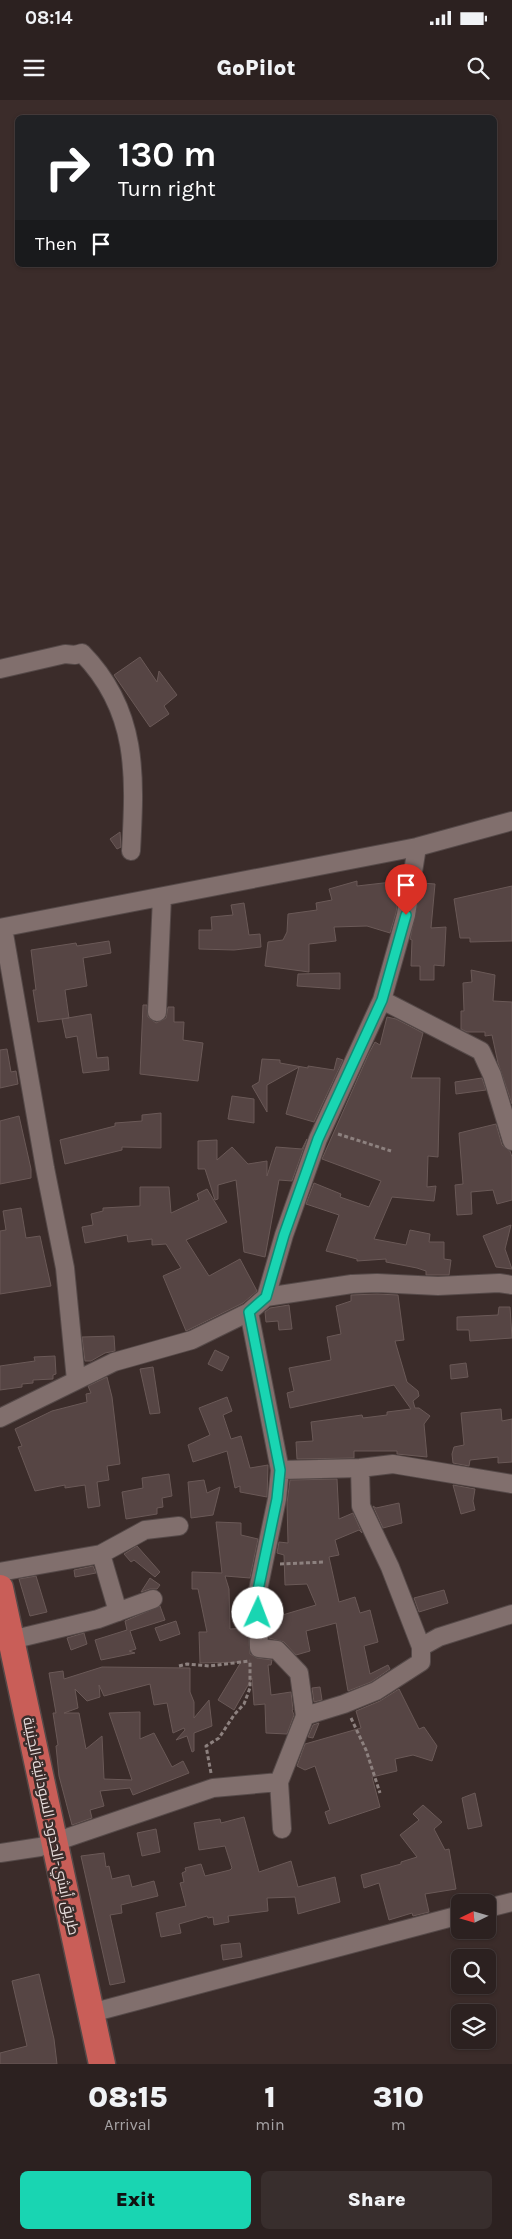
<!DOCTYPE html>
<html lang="en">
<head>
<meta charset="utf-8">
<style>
  :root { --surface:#2c2120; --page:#382e2d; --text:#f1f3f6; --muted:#a6a3a5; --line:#483e3e; --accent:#19d5b2 }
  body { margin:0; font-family:Karla,Cairo,sans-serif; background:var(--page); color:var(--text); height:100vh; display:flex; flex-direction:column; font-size:19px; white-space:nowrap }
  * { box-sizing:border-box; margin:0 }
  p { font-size:16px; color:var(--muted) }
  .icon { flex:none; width:28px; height:28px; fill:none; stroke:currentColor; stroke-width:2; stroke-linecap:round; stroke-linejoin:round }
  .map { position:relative; height:1964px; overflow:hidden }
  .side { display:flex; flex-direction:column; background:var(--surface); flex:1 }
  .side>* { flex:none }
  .top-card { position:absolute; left:15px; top:15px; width:482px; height:152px; border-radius:8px; box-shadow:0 1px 4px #0004,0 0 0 1px var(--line); background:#202124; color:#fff; overflow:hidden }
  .needle { width:32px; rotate:265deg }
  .tools { position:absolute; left:451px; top:1794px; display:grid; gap:10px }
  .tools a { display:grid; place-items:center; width:45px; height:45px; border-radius:8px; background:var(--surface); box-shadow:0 1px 4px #0004,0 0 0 1px var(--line); font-size:25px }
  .pin { position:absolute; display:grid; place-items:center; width:42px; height:42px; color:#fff; margin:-51px -21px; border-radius:50% 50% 50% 0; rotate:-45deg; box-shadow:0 0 5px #0007 }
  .pin .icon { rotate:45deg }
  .me { position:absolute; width:55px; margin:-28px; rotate:2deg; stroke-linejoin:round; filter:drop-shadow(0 0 4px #0008) }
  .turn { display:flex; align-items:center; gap:18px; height:105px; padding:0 20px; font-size:22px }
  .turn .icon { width:65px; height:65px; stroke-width:2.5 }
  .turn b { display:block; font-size:35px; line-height:42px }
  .then { display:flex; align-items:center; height:48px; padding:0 20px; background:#0003; gap:10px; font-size:19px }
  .eta { display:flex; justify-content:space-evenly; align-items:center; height:85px; text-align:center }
  .eta b { font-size:30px; font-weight:800; line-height:35px }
  .button { display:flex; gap:10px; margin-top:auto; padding:10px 20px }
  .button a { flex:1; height:58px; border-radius:8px; background:var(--accent); color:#111; font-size:20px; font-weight:800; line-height:58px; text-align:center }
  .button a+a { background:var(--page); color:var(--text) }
  .status { display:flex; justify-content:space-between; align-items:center; height:35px; padding:0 25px; background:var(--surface); direction:ltr }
  .status svg { height:14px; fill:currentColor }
  header { display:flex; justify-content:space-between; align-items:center; height:65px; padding:0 20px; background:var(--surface); font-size:22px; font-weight:800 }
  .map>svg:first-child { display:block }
  .building { fill:#564544; stroke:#6a5957 }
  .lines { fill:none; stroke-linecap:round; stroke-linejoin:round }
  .minor-casing { stroke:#554948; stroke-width:20 }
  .highway-casing { stroke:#554948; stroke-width:29 }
  .path { stroke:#8d817f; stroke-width:3; stroke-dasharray:4 2.5; stroke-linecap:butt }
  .minor { stroke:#816f6d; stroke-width:18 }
  .highway { stroke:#c95e58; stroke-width:26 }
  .route-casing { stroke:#108a74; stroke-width:12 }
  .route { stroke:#19d5b2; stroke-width:9 }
  .labels { text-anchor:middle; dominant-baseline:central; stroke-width:5; stroke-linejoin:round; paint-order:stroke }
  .street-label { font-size:15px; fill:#e8dedd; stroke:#3b2c2a }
</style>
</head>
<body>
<div class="status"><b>08:14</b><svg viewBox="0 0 49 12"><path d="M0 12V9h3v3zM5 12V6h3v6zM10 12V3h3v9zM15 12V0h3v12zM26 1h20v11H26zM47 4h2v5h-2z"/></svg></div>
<header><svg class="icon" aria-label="menu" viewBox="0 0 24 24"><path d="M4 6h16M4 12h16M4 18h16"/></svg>GoPilot<svg class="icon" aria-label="search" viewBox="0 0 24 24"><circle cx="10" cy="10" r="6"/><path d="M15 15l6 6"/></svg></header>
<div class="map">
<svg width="512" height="1964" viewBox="0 0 512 1964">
  <rect width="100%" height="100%" fill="#3b2c2a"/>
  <path class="building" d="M140,557L157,582L159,571L177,595L164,606L169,614L150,627L114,575Z
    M120,732L121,747L117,749L110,739Z
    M391,773H402L396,813L390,833L367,826L334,827L336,841L309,844V872L265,866L268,842L283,840L287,832L288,814L317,810L316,803L332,800L329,789L357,781V786L392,782Z
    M422,783L435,784L431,828L446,827L444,866L434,865V880H420V866H411L412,840L410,839Z
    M512,786V841L470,842V838H460L454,799Z
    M244,803L249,835L260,834L261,847L234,850L199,849V830H212L211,817L233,815L231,805Z
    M109,841L111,853L83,858L87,886L65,890L69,918L38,922L33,890H36L31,850L76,843L77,846Z
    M471,870L495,875L493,901L512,902V1004L498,963L492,935L485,936V932H467L461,929V911H464L463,883L472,882Z
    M340,873V889L297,886L298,874Z
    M143,905H147L148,917L156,923L166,918L168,907H174V922H184L183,940L203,943L198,981L140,974Z
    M91,914L97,958L108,957L109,970L83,973L77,936L66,938L62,919Z
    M387,917L396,919L423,933L411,978H440L438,1057L428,1056L427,1087L436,1086L434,1101L392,1097L374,1139L406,1145L410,1130L430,1134L429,1142H444V1159L451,1160L449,1175H426V1171L417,1168L386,1162V1159L357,1161V1159L326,1151L339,1115L306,1104L314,1083L341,1094L340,1097L369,1107L381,1081L322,1059L369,953L375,942L380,945Z
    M7,949L11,972L16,971L18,984L0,988V950Z
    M337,958L343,960L314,1022L286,1014L299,967L267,985V1012L252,986L259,982L262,959L280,960V963L308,968V966L334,970Z
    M482,978L486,990L456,994L455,982Z
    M232,996L254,999V1023L228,1019Z
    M161,1013V1048L122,1047V1050L65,1064L60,1040L115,1026V1023L142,1021V1015Z
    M19,1016L31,1069V1078L0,1084V1021Z
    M496,1024L502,1045L510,1051L512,1057V1100L497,1104L493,1090L471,1092L472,1114L457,1115L455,1085L463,1084L459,1033Z
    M307,1039L292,1081L279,1080L265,1157L244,1152L236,1080L218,1085V1099L215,1100L205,1069H198V1041L217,1040V1060L232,1047L248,1064L267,1061V1076L276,1047L302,1049Z
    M140,1087H169L171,1113L199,1100L197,1094L207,1089L227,1122L186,1140L209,1176L240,1159L257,1191L243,1203L186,1231L163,1176L181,1168L166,1144L152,1145V1139L128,1142L127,1135L85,1143L82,1127L93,1125L91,1114L103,1111V1108L140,1106Z
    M21,1108L26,1138L40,1136L51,1186L0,1194V1131L6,1130L3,1111Z
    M511,1125L505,1149L512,1169L496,1167L483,1136Z
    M377,1194L398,1195L404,1240L395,1241L407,1282L418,1291L419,1296L413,1301L415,1308H419L430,1316L424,1324L427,1357L397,1354V1351H354V1358L297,1359L296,1342L313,1341L311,1322L362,1315L363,1318L387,1315V1312L411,1309L394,1285L290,1308L287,1293L294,1291L289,1268L331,1260L327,1237L341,1234L336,1206L351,1201V1195Z
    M289,1205L292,1229L279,1230L278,1221L266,1222L265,1212L270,1208Z
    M499,1207H510L512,1238L470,1241L469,1230H457V1217L498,1215Z
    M114,1236L115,1251L105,1253L91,1261H85L82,1237Z
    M215,1250L229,1257L222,1271L208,1264Z
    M55,1256L56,1274L53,1275V1279L33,1280V1283L22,1284V1287L0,1290V1266L35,1261L34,1257Z
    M466,1263L468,1277L451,1279L450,1265Z
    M153,1267L160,1313L150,1314L140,1269Z
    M107,1277L112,1297L120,1364L107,1366L109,1380L97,1382L100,1406L88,1408L85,1385L65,1388V1385L35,1391L18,1347L22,1346L15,1329L52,1311L87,1302L86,1294L91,1293L88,1286Z
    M227,1297L232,1311L223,1315L231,1339L241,1336L250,1368L268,1365L267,1397L240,1392V1386L235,1388L227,1351L193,1362L188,1345L210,1335L199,1308Z
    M501,1309L502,1321L512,1319V1362L498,1363V1357L470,1360L469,1366L453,1363L452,1354L454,1347L464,1345L461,1313Z
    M169,1374L172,1396L162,1398L163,1407L157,1408V1414L126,1419L122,1392L143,1388L142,1378Z
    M337,1379L339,1419L353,1413L362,1433L359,1430L335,1440L339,1455L329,1457L339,1502L355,1497L360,1513L370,1510L378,1542L364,1546L370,1574L388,1565L390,1569L371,1582L348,1591L336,1523L306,1531L310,1551L296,1555L284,1542L269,1538V1519L316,1505L307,1484L285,1485L284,1455L277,1453L279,1442L288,1443L287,1403L290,1380Z
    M204,1380L207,1393L220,1387L213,1415L191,1418L188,1382Z
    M453,1385L475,1389L473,1401L475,1410L461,1414Z
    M399,1403L402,1423L383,1428L373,1406L376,1408Z
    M216,1422L241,1423V1435L258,1439L250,1478L225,1476L229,1489L230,1529L248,1528L250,1554L257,1558L272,1560L271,1565H268L271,1595L291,1592L293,1610H292L294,1615L287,1634L266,1633L265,1604L254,1605L252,1578L234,1610L218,1600L241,1562L200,1563L199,1532H207L198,1489H192V1472L222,1473Z
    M137,1446L160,1472L155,1477L134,1460L131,1462L124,1454Z
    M93,1466L96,1473L75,1477L74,1470Z
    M36,1476L47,1512L30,1516L19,1479Z
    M150,1478L160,1485L157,1489H150L141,1492Z
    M444,1490L448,1503L419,1512L414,1498Z
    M160,1506L165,1520L130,1531L136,1549L129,1551L135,1553L101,1560L95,1540L127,1530L125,1521Z
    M176,1521L180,1534L160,1541L155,1528Z
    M84,1533L87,1544L71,1550L67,1538Z
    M102,1567L190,1568V1592L194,1602V1618L209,1600L212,1626L194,1633V1651L192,1652L187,1636L176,1640L185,1630L184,1628L173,1633L167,1603L154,1605L150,1584L104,1596L99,1585L100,1597L87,1601L75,1589L78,1608L64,1613H79L86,1649L102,1636L104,1679L132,1680L109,1613L140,1612V1639L154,1633L172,1667L183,1661L189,1673L133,1695L130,1688L100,1691L104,1706L90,1710L92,1718L72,1725L59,1676L56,1646L58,1645L53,1613H56L49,1573L63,1571L64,1579Z
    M320,1587L322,1600L314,1602L312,1588Z
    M399,1589L419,1629L424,1627L437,1646L432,1661L413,1655L395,1659L397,1671L372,1677L380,1707L329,1724L325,1712L330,1710L315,1666L305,1670L297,1666L305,1644L361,1628L356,1611L380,1601Z
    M319,1623L313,1638L308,1637L313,1625Z
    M475,1693L482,1726L468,1729L462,1698Z
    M423,1705L442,1722L434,1729L445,1750L449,1749L456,1789L425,1794L429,1812L413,1816L412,1813L389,1820L379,1783L364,1788L361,1775L401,1764V1762L417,1757L400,1735L419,1720L413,1714Z
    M244,1717L259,1772L291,1761L298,1787L335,1777L340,1802L298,1814L295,1797L267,1798L268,1811L228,1816L229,1822L214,1825L213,1817L208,1818L207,1816L179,1824L181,1833L161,1837L156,1813L186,1806L180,1783L184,1782L182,1773L186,1771L185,1768L201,1764L205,1776L230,1770L232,1768L225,1746L199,1750L194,1723L220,1719L221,1723Z
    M156,1729L160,1752L142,1756L137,1733Z
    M104,1753L106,1767L109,1766L112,1779L129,1775L132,1787L154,1781L158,1796L121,1805L122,1813L110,1815L125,1882L110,1885L81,1756Z
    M240,1843L242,1857L223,1860L221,1845Z
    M39,1874L54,1939L57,1964H0V1953L27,1946L12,1881Z"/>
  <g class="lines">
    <defs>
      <path id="minor" d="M0,569L65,554L75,555L82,553C139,611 135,677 131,751
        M0,828L417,747L512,721
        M3,828L45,1068L65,1168L76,1280
        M382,900L481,951L492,975L512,1041
        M157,912L162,797
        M266,1197L284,1135L318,1039L382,900L406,815L417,747
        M249,1212L280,1370L277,1399L257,1495L259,1548L277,1550L299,1573L305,1616
        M0,1318L114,1262L192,1240L249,1212L266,1197L352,1184L377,1183L438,1186L499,1183L512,1185
        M280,1370L360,1368L393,1364L512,1384
        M101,1454L118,1512
        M0,1472L101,1454L145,1430L179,1426
        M11,1540L98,1519L153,1499
        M421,1547L439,1537L512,1514
        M279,1682L282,1729
        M0,1753L40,1747L213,1688L279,1682L305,1616L344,1604L376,1591L421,1562V1547L390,1467L361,1406L360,1368
        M488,1808L512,1802
        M91,1913L460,1815"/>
      <path id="highway" d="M0,1488L102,1964"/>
    </defs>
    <use href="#minor" class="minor-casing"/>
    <use href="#highway" class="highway-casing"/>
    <path class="path" d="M338,1034L391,1051
      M280,1464L325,1462
      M179,1566L187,1564L209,1566L250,1561
      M351,1618L366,1650L380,1693
      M211,1673L206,1646L219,1638L234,1615L244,1604L250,1588V1561"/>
    <use href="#minor" class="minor"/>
    <use href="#highway" class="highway"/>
  </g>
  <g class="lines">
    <defs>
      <path id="route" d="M258,1513L257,1495L277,1399L280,1370L249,1212L266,1197L284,1135L318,1039L382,900L406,815"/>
    </defs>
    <use href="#route" class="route-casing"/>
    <use href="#route" class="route"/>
  </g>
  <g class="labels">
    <g class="street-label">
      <text transform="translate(51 1726) rotate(78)">طريق أبشي-الحدود السودانية-الجنينة</text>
    </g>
  </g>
</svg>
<div class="tools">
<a><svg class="needle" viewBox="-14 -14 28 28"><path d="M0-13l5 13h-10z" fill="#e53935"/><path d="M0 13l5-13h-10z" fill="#a6a3a5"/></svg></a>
<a><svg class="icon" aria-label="search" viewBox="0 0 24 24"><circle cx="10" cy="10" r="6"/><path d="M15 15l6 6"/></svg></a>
<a><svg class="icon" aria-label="layers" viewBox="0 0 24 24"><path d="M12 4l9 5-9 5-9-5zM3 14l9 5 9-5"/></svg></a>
</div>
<div class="pin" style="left:406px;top:815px;background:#d93025"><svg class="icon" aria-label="arrive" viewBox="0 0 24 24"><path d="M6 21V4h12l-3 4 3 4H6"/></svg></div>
<svg class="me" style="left:258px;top:1513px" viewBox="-20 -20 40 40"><circle r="19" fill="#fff"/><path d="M0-13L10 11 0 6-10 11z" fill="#19d5b2"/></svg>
<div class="top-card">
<div class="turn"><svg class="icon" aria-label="right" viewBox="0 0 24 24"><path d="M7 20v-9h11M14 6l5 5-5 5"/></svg><div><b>130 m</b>Turn right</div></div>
<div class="then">Then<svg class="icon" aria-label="arrive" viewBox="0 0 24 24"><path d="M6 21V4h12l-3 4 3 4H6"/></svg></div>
</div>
</div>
<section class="side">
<div class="eta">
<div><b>08:15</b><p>Arrival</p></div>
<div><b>1</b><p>min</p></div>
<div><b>310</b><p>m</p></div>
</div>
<div class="button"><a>Exit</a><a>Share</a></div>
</section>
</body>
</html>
